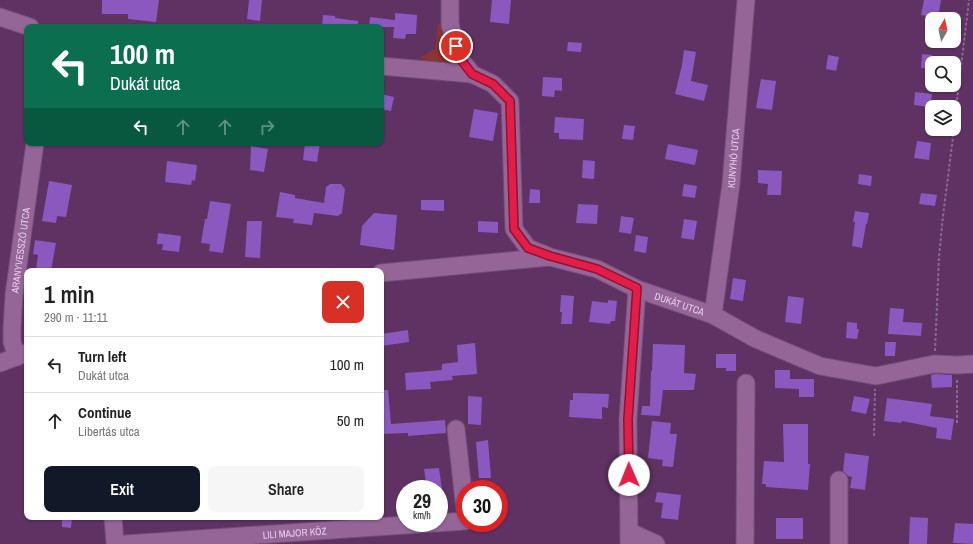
<!DOCTYPE html>
<html lang="en">
<head>
<meta charset="utf-8">
<style>
  :root { --surface:#fff; --page:#f6f6f6; --text:#222; --muted:#767676; --line:#e0e0e0; --accent:#111827 }
  body { margin:0; font-family:"Archivo Narrow",sans-serif; background:var(--page); color:var(--text); height:100vh; display:flex; flex-direction:column; font-size:15px; white-space:nowrap }
  * { box-sizing:border-box; margin:0 }
  p { font-size:13px; color:var(--muted) }
  .icon { flex:none; width:22px; height:22px; fill:none; stroke:currentColor; stroke-width:2; stroke-linecap:round; stroke-linejoin:round }
  .map { position:relative; flex:1; overflow:hidden }
  .sheet { position:absolute; left:24px; top:268px; width:360px; height:252px; display:flex; flex-direction:column; background:var(--surface); border-radius:8px; box-shadow:0 1px 3px #0004 }
  .sheet>* { flex:none }
  .top-card { position:absolute; left:24px; top:24px; width:360px; height:122px; border-radius:8px; box-shadow:0 1px 3px #0004; background:#0b6e4f; color:#fff; overflow:hidden }
  .needle { width:26px; rotate:9deg }
  .tools { position:absolute; left:925px; top:12px; display:grid; gap:8px }
  .tools a { display:grid; place-items:center; width:36px; height:36px; border-radius:8px; background:var(--surface); box-shadow:0 1px 3px #0004; font-size:20px }
  .speed { position:absolute; left:396px; top:480px; display:flex; gap:8px; font-size:20px; font-weight:700; text-align:center }
  .speed>* { display:grid; place-content:center; width:52px; height:52px; border-radius:50%; background:var(--surface); box-shadow:0 1px 3px #0004; line-height:1 }
  .speed small { font-size:10px; font-weight:400 }
  .speed .limit { border:6px solid #d22; background:#fff; color:#111 }
  .pin { position:absolute; display:grid; place-items:center; width:34px; height:34px; color:#fff; margin:-17px; border:2px solid #fff; border-radius:50%; box-shadow:0 1px 4px #0007 }
  .me { position:absolute; width:44px; margin:-22px; rotate:359deg; stroke-linejoin:round; filter:drop-shadow(0 0 3px #0008) }
  .turn { display:flex; align-items:center; gap:14px; height:84px; padding:0 20px; font-size:18px }
  .turn .icon { width:52px; height:52px; stroke-width:2.5 }
  .turn b { display:block; font-size:28px; line-height:34px }
  .lanes { display:flex; align-items:center; height:38px; padding:0 20px; background:#0003; justify-content:center; gap:20px; direction:ltr }
  .lanes .off { opacity:.35 }
  .round { display:grid; place-items:center; flex:none; width:42px; height:42px; border-radius:8px; background:var(--page) }
  .summary { display:flex; align-items:center; justify-content:space-between; height:68px; padding:0 20px }
  h1 { font-size:24px; font-weight:600; line-height:30px }
  .primary-button { display:flex; gap:8px; margin-top:auto; padding:8px 20px }
  .primary-button a { flex:1; height:46px; border-radius:8px; background:var(--accent); color:#fff; font-size:16px; font-weight:600; line-height:46px; text-align:center }
  .primary-button a+a { background:var(--page); color:var(--text) }
  ul { padding:0; list-style:none }
  li { display:flex; align-items:center; gap:12px; height:56px; padding:0 20px; border-top:1px solid var(--line) }
  li div { flex:1 }
  li b { display:block; font-size:15px }
  li em { font-style:normal }
  .map>svg:first-child { display:block }
  .green { fill:#8d3331 }
  .building { fill:#8a58be }
  .lines { fill:none; stroke-linecap:round; stroke-linejoin:round }
  .minor-casing { stroke:#744e77; stroke-width:19 }
  .path { stroke:#8d6791; stroke-width:2; stroke-dasharray:3 2; stroke-linecap:butt }
  .minor { stroke:#956598; stroke-width:17 }
  .route-casing { stroke:#92132f; stroke-width:10 }
  .route { stroke:#e11d48; stroke-width:7 }
  .labels { text-anchor:middle; dominant-baseline:central; stroke-width:3; stroke-linejoin:round; paint-order:stroke }
  .street-label { font-size:10px; fill:#e8ceea; stroke:#5f3263 }
</style>
</head>
<body>
<div class="map">
<svg width="973" height="544" viewBox="0 0 973 544">
  <rect width="100%" height="100%" fill="#5f3263"/>
  <path class="green" d="M438,24H447L462,66L419,58L435,49Z"/>
  <path class="building" d="M102,0H159L156,22L128,19V14H102Z
    M249,0H262L260,21L247,19Z
    M492,0H511L509,24L490,22Z
    M924,0H941L938,18L921,15Z
    M395,13L417,15L416,34H406L405,39L393,38L394,27H369L370,17L395,20Z
    M323,15L335,16V18L358,21V27H322Z
    M568,42L582,43L581,52L567,51Z
    M684,50L696,52L691,81L708,85L704,101L675,94L682,65Z
    M922,54L932,55V69L921,68Z
    M828,55L839,57L836,71L826,69Z
    M543,77L562,78V91L555,90L554,97L542,96Z
    M761,79L776,81L772,110L756,108Z
    M915,92L932,94L930,107L914,105Z
    M381,94L394,97L391,111L381,109Z
    M474,109L498,113L493,141L469,137Z
    M555,117L584,119L583,140L559,139V133H554Z
    M624,125L635,126L633,140L622,139Z
    M917,141L931,143L929,160L914,158Z
    M305,143H320L317,162L303,160Z
    M668,144L698,150L695,165L665,159Z
    M251,146L268,149L264,172L250,170Z
    M583,160L595,161L594,179L582,178Z
    M167,161L197,165L195,181L192,180L191,185L165,182Z
    M758,170L782,171L781,195H767L768,184L758,183Z
    M859,174L872,176L871,186L858,184Z
    M49,181L72,185L66,217L57,216L56,223L42,221Z
    M330,184H341L345,189L342,213L338,216L314,213L312,225L293,223L294,219L276,217L280,192L295,195V198L324,203L326,187Z
    M684,184L697,186L695,198L682,196Z
    M530,189L540,190V203H529Z
    M921,193L937,195L935,206L919,204Z
    M421,200H444V211L421,210Z
    M210,201L231,204L223,253L209,251L210,244L201,243L205,219H207Z
    M578,204L598,205L597,224L576,223Z
    M855,211L869,213L867,224H866L862,248L852,246L855,222H853Z
    M374,213L397,215L394,250L360,245L362,226Z
    M621,216L634,218L631,234L619,232Z
    M684,219L697,221L694,240L681,238Z
    M247,221H262L260,258L245,257Z
    M478,221L498,222V233L478,232Z
    M158,233L181,236L179,252L162,250L163,244H157Z
    M636,235L648,237L646,253L634,251Z
    M35,240L56,243L51,271L36,270L38,255L33,254Z
    M733,278L746,280L743,301L730,299Z
    M561,295L574,296L572,324H561L562,312H560Z
    M788,296L804,298L801,324L785,322Z
    M608,300L617,301L615,321H611L610,324L589,322L592,301L608,303Z
    M890,308L904,309L903,322L922,323L921,336L888,334Z
    M847,322L857,323V329H859L857,339L846,338Z
    M408,330L409,342L381,346V334Z
    M885,342H896L895,356H885Z
    M475,343L477,374L452,376L453,380L430,382L431,389L406,390L405,373L442,370V364L458,362L457,345Z
    M653,344L685,345L684,373L696,374L694,390H663L660,416L641,415L642,406H650L651,371H652Z
    M716,354H736V371H726V368H716Z
    M775,370H790V379H814V397H799V389L775,388Z
    M935,374L952,375V387L932,388L931,375Z
    M381,390H388L391,424L445,420L446,433L408,436V433L381,434Z
    M573,393L609,394L608,408L602,407V419L569,417L570,400H573Z
    M468,396L482,397L481,425L468,424Z
    M854,396L870,399L866,414L851,411Z
    M887,398L932,404L930,416L954,419L951,440L936,438L937,428L902,421L901,423L884,421Z
    M652,421L671,423L670,434H677L673,467L662,466L663,460L648,458Z
    M783,424H808V464H810L808,490L766,487V484H762L764,461L784,462Z
    M488,440L491,478H479L476,442Z
    M845,453L869,456L865,490L850,488L852,477L848,476L843,471Z
    M439,468L442,489H427L424,469Z
    M657,492L681,495L678,520L661,518L663,503L655,502Z
    M62,517H72L71,528L62,527Z
    M910,517L928,518L927,544H909Z
    M776,518H803V539H776Z
    M955,523L973,524V544L953,543Z"/>
  <g class="lines">
    <defs>
      <g id="minor">
        <path d="M450,0V24L459,57L472,74L493,84L510,101L514,229L528,248L548,256"/>
        <path d="M0,17L30,27"/>
        <path d="M381,66L472,74"/>
        <path id="s1" d="M381,273L550,257L597,269L637,289L713,315L756,339L820,366L876,376L934,364L958,365L973,364"/>
        <path id="s2" d="M713,315L731,184L746,0"/>
        <path id="s3" d="M17,357L12,342V328L14,295L35,143"/>
        <path d="M0,363L26,353"/>
        <path d="M456,429L465,510"/>
        <path d="M839,480V544"/>
        <path d="M113,517L115,544"/>
        <path d="M630,532L656,544"/>
        <path id="s4" d="M125,544L465,521"/>
        <path d="M629,544L628,419L637,289"/>
        <path d="M745,544L746,383"/>
      </g>
    </defs>
    <use href="#minor" class="minor-casing"/>
    <path class="path" d="M954,125L969,0
      M935,351L939,257L943,216L954,129
      M957,423V380
      M874,436L875,389"/>
    <use href="#minor" class="minor"/>
  </g>
  <g class="lines">
    <defs>
      <path id="route" d="M456,46L459,57L472,74L493,84L510,101L514,229L528,248L550,256L597,269L637,288L628,419L629,475"/>
    </defs>
    <use href="#route" class="route-casing"/>
    <use href="#route" class="route"/>
  </g>
  <g class="labels">
    <g class="street-label">
      <text stroke="none"><textPath href="#s2" startOffset="158">KUNYHÓ UTCA</textPath></text>
      <text stroke="none"><textPath href="#s3" startOffset="108">ARANYVESSZŐ UTCA</textPath></text>
      <text stroke="none"><textPath href="#s1" startOffset="308">DUKÁT UTCA</textPath></text>
      <text stroke="none"><textPath href="#s4" startOffset="170">LILI MAJOR KÖZ</textPath></text>
    </g>
  </g>
</svg>
<div class="tools">
<a><svg class="needle" viewBox="-14 -14 28 28"><path d="M0-13l5 13h-10z" fill="#e53935"/><path d="M0 13l5-13h-10z" fill="#767676"/></svg></a>
<a><svg class="icon" aria-label="search" viewBox="0 0 24 24"><circle cx="10" cy="10" r="6"/><path d="M15 15l6 6"/></svg></a>
<a><svg class="icon" aria-label="layers" viewBox="0 0 24 24"><path d="M12 4l9 5-9 5-9-5zM3 14l9 5 9-5"/></svg></a>
</div>
<div class="speed"><div>29<small>km/h</small></div><div class="limit">30</div></div>
<div class="pin" style="left:456px;top:46px;background:#d93025"><svg class="icon" aria-label="arrive" viewBox="0 0 24 24"><path d="M6 21V4h12l-3 4 3 4H6"/></svg></div>
<svg class="me" style="left:629px;top:475px" viewBox="-20 -20 40 40"><circle r="19" fill="#fff"/><path d="M0-13L10 11 0 6-10 11z" fill="#e11d48"/></svg>
<div class="top-card">
<div class="turn"><svg class="icon" aria-label="left" viewBox="0 0 24 24"><path d="M17 20v-9H6M10 6l-5 5 5 5"/></svg><div><b>100 m</b>Dukát utca</div></div>
<div class="lanes"><svg class="icon" aria-label="left" viewBox="0 0 24 24"><path d="M17 20v-9H6M10 6l-5 5 5 5"/></svg><svg class="icon off" aria-label="ahead" viewBox="0 0 24 24"><path d="M12 20V5M6 11l6-6 6 6"/></svg><svg class="icon off" aria-label="ahead" viewBox="0 0 24 24"><path d="M12 20V5M6 11l6-6 6 6"/></svg><svg class="icon off" aria-label="right" viewBox="0 0 24 24"><path d="M7 20v-9h11M14 6l5 5-5 5"/></svg></div>
</div>
<section class="sheet">
<div class="summary"><div><h1>1 min</h1><p>290 m · 11:11</p></div><a class="round" style="background:#d93025;color:#fff"><svg class="icon" aria-label="close" viewBox="0 0 24 24"><path d="M6 6l12 12M18 6L6 18"/></svg></a></div>
<ul>
<li><svg class="icon" aria-label="left" viewBox="0 0 24 24"><path d="M17 20v-9H6M10 6l-5 5 5 5"/></svg><div><b>Turn left</b><p>Dukát utca</p></div><em>100 m</em></li>
<li><svg class="icon" aria-label="ahead" viewBox="0 0 24 24"><path d="M12 20V5M6 11l6-6 6 6"/></svg><div><b>Continue</b><p>Libertás utca</p></div><em>50 m</em></li>
</ul>
<div class="primary-button"><a>Exit</a><a>Share</a></div>
</section>
</div>
</body>
</html>
